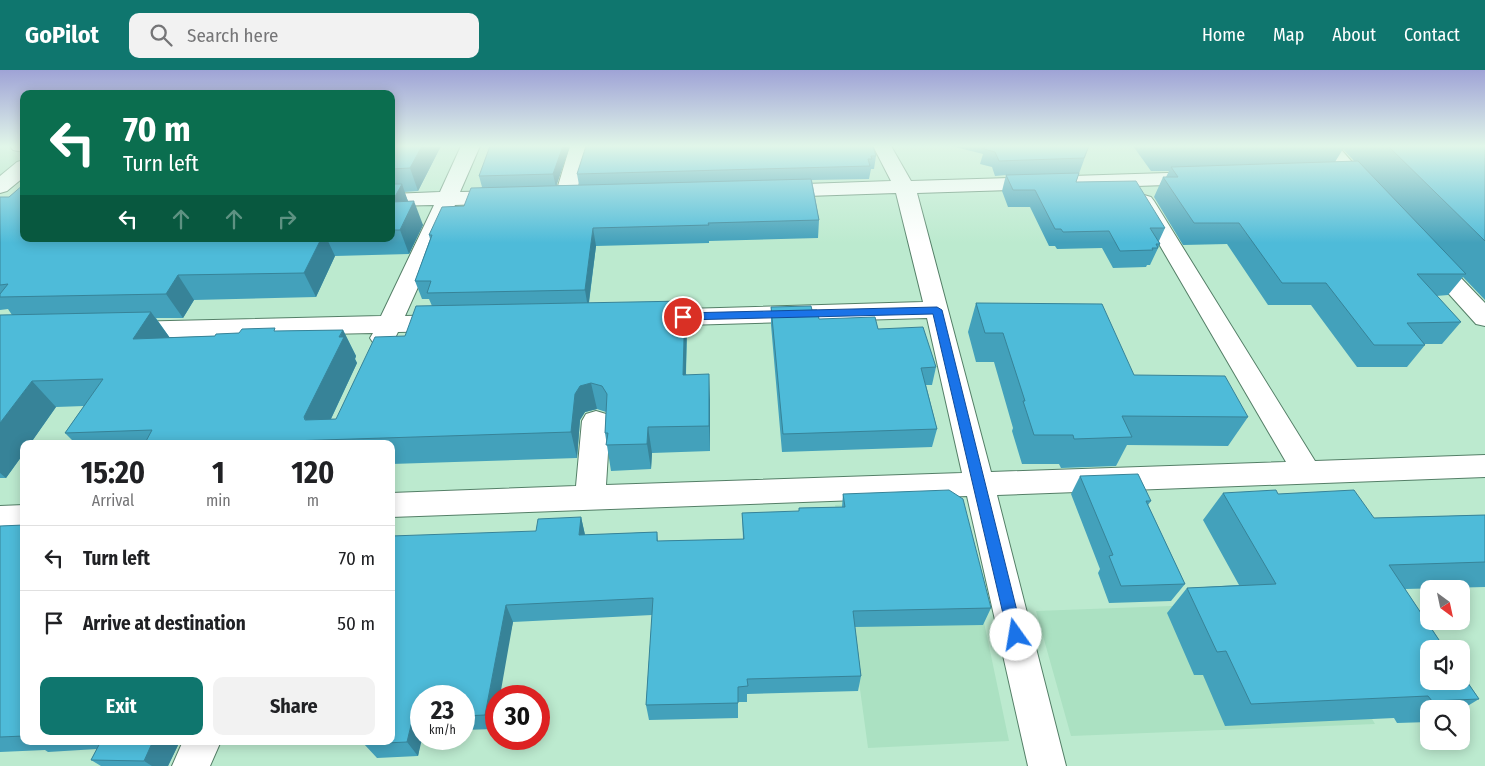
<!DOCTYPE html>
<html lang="en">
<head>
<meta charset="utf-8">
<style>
  :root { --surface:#fff; --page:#f2f2f2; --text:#202124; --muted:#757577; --line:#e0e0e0; --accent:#0f766e }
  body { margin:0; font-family:"Fira Sans Condensed",sans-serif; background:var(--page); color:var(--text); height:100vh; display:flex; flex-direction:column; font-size:19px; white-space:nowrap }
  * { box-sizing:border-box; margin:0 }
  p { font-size:16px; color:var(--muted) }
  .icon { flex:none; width:28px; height:28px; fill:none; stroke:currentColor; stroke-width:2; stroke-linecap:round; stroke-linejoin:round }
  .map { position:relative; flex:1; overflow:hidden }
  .sheet { position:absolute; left:20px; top:370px; width:375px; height:305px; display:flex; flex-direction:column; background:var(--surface); border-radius:10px; box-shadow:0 2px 12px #0003 }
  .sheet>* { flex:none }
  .top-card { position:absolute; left:20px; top:20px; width:375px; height:152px; border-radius:10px; box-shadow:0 2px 12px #0003; background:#0b6e4f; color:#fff; overflow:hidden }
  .needle { width:32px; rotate:147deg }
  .buttons { position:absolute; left:1420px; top:510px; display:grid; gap:10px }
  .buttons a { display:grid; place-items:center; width:50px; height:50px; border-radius:10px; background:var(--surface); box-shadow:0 2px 12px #0003; font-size:25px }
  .speed { position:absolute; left:410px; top:615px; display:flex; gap:10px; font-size:25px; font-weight:700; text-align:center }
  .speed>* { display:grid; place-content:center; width:65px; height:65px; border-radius:50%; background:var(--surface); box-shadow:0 2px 12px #0003; line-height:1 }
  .speed small { font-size:12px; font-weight:400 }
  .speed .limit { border:8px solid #d22; background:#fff; color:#111 }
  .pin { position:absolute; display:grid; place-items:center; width:42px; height:42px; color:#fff; margin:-21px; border:2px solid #fff; border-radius:50%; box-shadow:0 1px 5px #0007 }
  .me { position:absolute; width:55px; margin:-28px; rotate:347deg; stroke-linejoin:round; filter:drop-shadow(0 0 4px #0008) }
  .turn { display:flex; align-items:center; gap:18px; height:105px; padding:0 20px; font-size:22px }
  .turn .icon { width:65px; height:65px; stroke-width:2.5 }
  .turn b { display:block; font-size:35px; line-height:42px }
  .lanes { display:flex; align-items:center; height:48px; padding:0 20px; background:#0003; justify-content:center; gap:25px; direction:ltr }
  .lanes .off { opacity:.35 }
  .eta { display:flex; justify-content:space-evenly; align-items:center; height:85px; text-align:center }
  .eta b { font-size:30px; font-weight:700; line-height:35px }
  .cta { display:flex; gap:10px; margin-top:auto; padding:10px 20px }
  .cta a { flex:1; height:58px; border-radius:10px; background:var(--accent); color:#fff; font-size:20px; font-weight:700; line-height:58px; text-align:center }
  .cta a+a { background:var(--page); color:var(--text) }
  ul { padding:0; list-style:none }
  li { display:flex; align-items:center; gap:15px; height:65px; padding:0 20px; border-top:1px solid var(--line) }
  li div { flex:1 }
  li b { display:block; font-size:19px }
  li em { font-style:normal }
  header { display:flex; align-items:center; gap:30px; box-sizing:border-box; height:70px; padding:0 25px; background:var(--accent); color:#fff }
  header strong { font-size:24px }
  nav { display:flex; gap:28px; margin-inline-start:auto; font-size:18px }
  .search { width:350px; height:45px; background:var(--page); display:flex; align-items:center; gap:12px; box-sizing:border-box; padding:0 18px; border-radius:10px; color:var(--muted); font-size:19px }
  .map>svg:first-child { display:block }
  .built { fill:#abe1c2 }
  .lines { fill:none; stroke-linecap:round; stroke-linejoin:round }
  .minor-casing { stroke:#547f67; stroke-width:2 }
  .minor { fill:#fff; fill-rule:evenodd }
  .wall { fill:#43a1bb; fill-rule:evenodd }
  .shaded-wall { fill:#378398 }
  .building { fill:#4ebbd9; stroke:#378398 }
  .route { fill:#1a73e8; stroke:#114b97 }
</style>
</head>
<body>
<header>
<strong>GoPilot</strong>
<div class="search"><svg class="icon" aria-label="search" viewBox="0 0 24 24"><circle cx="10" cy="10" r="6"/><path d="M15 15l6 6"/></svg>Search here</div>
<nav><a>Home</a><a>Map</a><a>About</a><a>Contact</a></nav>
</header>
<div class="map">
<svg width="1485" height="696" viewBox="0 0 1485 696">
  <rect width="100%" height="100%" fill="#bceacf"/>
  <path class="built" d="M0,79L15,82L18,89L0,105Z
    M937,431L962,448L1009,671L868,678L835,435Z
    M1305,531L1375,654L1071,666L1036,541Z"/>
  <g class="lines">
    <defs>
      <path id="minor" d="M10,76H24V82L13,80Z
        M461,76H480L460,122L505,121L512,123L515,127L512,131L505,133L455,135L405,246L446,245L455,247L458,253L455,259L446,261L398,262L392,274L383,276L374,274L370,268L373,263L127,268L118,266L115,260L118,254L127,252L381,246L434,135L391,136V124L440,122Z
        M570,76H590L575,126L572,130L565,132L558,130L555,126Z
        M873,76H891L911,111L1199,102L1206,104L1209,108L1206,112L1199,114L917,123L991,402L1286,392L1134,131L1137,127L1144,125L1151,127L1154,131L1315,391L1485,385V407L997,425L1066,696H1028L967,426L391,447V423L576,416L582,351L586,344L596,341L606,344L610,351L606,415L962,403L927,248L649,256L640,254L637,248L640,242L649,240L923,232L896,123L777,127L770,125L767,121L770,117L777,115L891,111Z
        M1319,76H1338L1373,116L1376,120L1373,124L1366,126L1359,124Z
        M24,90V107L7,121L0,123V106L17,92Z
        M1429,181L1437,183L1485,233V256L1476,254L1421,193L1418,188L1421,183Z
        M24,435V461L0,462V436Z
        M183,671H221L210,696H172Z"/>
    </defs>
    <use href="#minor" class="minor-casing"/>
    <use href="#minor" class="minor"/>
  </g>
  <path class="wall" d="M391,76H441L418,121L404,122L408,131L423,155L409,184L335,186L316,227L194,230L183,248H156L170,268L215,266L239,263L277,261L343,260L356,286L355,289L357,293L331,349H336L432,236L429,229H422L415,211L430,169L429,165L464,136L482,117L479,106L570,76L556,115H579L577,104L876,86L874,99H871L869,109L812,110L819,150L818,168L709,171V173L596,176L589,233L687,257L686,304L710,330V381L652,383L651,399L611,401L605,363L606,342L597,339L585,342L580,350L577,388L391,394V374H76L65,363L84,336L56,337L30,374H24V383L6,408H0V245H12L8,239L0,240V127L24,169H391Z
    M951,76H1089L1076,112L1165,158L1159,171L1160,174L1150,195H1147L1146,197L1113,198L1102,178L1057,179L1055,176H1049L1030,137H1008L1002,121L1006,105L995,106L992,97L980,94L983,84Z
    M1133,76H1485V230L1463,207L1448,225L1436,226L1461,252L1442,274H1424L1425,275L1407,297H1357L1311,235H1268L1227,174L1183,175L1154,127L1163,107H1166L1169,101H1151ZM1343,79L1354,91L1335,92Z
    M976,233L1134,305L1248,347L1228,376L1127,375L1116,396L1061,398L1059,394H1022L1012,361L1013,358L994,292H976L968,262Z
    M771,237L812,240L819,249L878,259L936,297L932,315H926L937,359L932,377L782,382L771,255Z
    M1080,406L1151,431L1148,435L1185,514L1171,531L1109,533L1098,503L1100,499L1071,424Z
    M1223,423L1278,424L1374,448L1485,445V517L1405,519L1479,629L1461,640V639H1429V652L1397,653L1394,648L1225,656L1203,605H1194L1167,543L1187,518L1239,515L1203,450Z
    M843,424L991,538L983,555L855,557L861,606L858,621L747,624V632H738V648L649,650L646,635L652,545L513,552L496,626V647L494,659L464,660V626H421V669L418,686L377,688L364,674L536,461L581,447L585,465L657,462L658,471L743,469L742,443L799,442V438L842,437Z
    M24,455V671H180L168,696H101L91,690L97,679L48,682L45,680L0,682V456Z"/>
  <path class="shaded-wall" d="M422,76H441L418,121L410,98Z
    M563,76H570L556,117L553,104Z
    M402,114L410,137L392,132Z
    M414,131L423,155L409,184L400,160Z
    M593,158L596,176L588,238L585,220Z
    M321,169H327L335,186L316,227L304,203Z
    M178,205L194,230L183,248L166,224Z
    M685,231L687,257L685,331L683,305Z
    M151,242L170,268L133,269Z
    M343,260L356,286L355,289L357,293L321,370L304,347Z
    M709,304L710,330V381L709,356Z
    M32,311L56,337L30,374H24V383L6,408L0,403V353Z
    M591,313L597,339L585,342L580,350L577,388L571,362L575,324L580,316Z
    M648,357L652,383L651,399L647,374Z
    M581,447L585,465H579Z
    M506,535L513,552L500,626H496V647L494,659L485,645Z
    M413,647L421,659V669H422L418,686L407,672Z
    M153,671H180L168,696H152L144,691Z"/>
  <path class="building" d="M391,76H422L410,98L391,99Z
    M490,76H563L553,104L479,106Z
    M586,76H873L876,86H871L872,89H868L870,96L577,104Z
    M985,76H1089L1084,88L999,91L995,82L984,79Z
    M1388,76H1485V171Z
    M1358,91L1466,204H1417L1461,252L1407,253L1425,275H1374L1326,213H1282L1239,153H1194L1163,107H1178L1171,97Z
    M1079,103L1076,112L1136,111L1165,158H1150L1160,174H1156L1158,178H1152L1153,180L1120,181L1109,161L1063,162L1061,159H1055L1035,120H1013L1006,105Z
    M811,109L819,150L708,153L709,155L593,158L585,220L427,223L431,211H415L432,165H429L442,137L464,136L471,118Z
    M24,114V169H321L304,203L178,205L166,224L0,227V224L8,214L0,215V127H9Z
    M391,114H402L392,132L414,131L400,160H391Z
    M685,231L683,305L709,304V356L648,357L647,374L606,375L608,363H605L607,324L602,316L591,313L580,316L575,324L571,362L290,371L289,374H244L245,372L196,374L198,371L145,373L152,360L65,363L103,309L32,311L0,353V245L151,242L133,269L215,266L216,264L239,263L242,259L275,258L274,261L343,260L339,267H344L304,347L305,350L336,349L375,267L405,266L416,236Z
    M976,233L1102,234L1134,305L1225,306L1248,347L1122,346L1132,367L1074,369L1073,365H1034L1023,331H1025L1003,263H985Z
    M811,236L812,240H817L819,249L875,247L878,259L923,257L936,297L921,298L937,359L783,364L771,237Z
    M1138,404L1151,431H1146L1185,514L1121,516L1109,486L1113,485L1080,406Z
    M949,420L963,429L991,538L853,541L861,606L747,609L748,616L738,617V633L646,635L653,528L506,535L485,645L464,646V626H421V647H413L407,672L364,674L365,671H391V466L536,461L538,449L581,447L579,465L657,462V471L744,469L742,443L799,441V438L845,437L843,424Z
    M1276,420L1278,424L1354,420L1374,448L1485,445V492L1389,495L1445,579H1429V611H1461V603L1479,629L1432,631L1428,626L1251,634L1226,581L1217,582L1187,518L1276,514L1223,423Z
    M24,455V666L0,667V456Z
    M101,671H153L144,691L91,690Z"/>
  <linearGradient id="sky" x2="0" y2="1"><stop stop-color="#9fa3d6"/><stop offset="0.44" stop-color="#e1f6e9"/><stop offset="1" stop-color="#e1f6e9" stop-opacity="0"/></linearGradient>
  <rect width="1485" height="173" fill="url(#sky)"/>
  <path class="route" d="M937,237L942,240L1023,565L1020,570L1016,572L1011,570L1008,565L933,244L683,250L678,247L683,243Z"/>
</svg>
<div class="buttons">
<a><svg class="needle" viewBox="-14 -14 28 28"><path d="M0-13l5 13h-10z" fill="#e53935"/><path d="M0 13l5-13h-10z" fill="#757577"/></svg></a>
<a><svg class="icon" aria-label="sound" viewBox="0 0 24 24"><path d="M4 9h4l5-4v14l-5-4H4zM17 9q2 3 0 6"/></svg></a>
<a><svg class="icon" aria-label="search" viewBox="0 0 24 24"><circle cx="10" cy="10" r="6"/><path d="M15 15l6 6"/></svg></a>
</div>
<div class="speed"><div>23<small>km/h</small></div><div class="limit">30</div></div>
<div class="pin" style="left:683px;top:247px;background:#d93025"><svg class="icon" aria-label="arrive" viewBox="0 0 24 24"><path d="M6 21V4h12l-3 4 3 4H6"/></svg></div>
<svg class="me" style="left:1016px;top:565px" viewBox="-20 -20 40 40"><circle r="19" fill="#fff"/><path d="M0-13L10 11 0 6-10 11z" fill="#1a73e8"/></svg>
<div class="top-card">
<div class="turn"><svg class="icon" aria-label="left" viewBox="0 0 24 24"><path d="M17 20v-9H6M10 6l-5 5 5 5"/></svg><div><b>70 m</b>Turn left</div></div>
<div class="lanes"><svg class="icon" aria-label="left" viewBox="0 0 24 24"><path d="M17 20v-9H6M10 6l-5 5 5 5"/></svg><svg class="icon off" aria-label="ahead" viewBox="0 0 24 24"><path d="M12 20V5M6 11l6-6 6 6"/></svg><svg class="icon off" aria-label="ahead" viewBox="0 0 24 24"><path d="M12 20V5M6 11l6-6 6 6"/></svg><svg class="icon off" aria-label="right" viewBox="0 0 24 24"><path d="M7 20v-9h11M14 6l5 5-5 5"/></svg></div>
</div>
<section class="sheet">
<div class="eta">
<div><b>15:20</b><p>Arrival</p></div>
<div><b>1</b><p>min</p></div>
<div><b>120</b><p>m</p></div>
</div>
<ul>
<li><svg class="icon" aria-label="left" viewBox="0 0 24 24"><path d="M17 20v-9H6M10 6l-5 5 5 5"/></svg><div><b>Turn left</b></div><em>70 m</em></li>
<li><svg class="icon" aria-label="arrive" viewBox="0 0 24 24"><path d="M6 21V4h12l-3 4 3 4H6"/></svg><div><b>Arrive at destination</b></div><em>50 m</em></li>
</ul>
<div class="cta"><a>Exit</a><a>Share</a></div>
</section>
</div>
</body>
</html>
